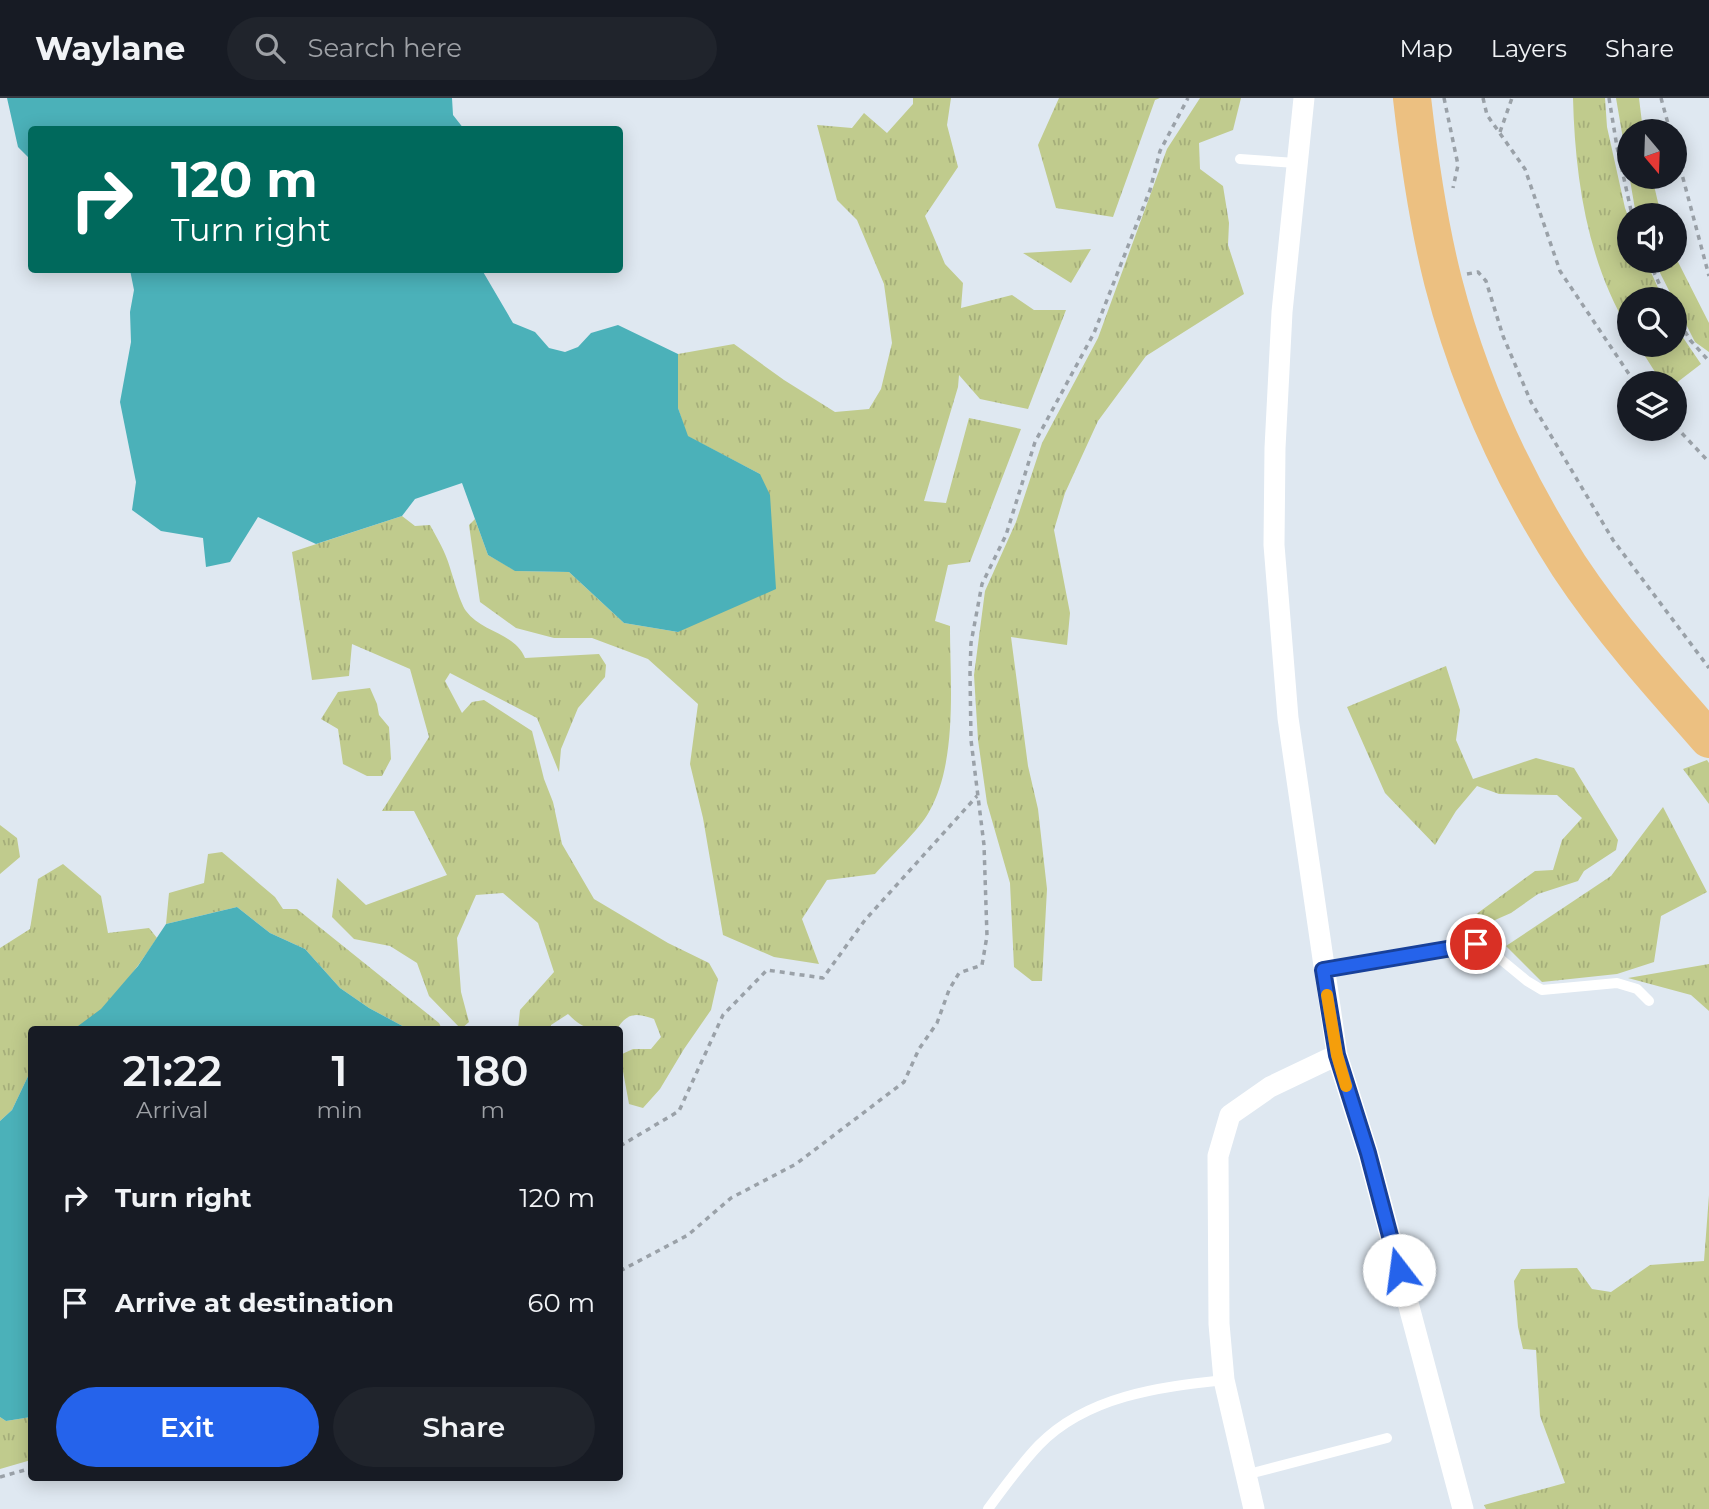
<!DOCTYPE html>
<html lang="en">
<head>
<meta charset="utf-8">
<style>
  :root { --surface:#171b24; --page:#20242c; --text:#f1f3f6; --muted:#9ea1a6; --line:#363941; --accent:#2563eb }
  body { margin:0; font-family:Montserrat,sans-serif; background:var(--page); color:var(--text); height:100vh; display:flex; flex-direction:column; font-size:26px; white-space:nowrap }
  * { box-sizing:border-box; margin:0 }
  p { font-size:23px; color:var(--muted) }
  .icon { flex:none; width:38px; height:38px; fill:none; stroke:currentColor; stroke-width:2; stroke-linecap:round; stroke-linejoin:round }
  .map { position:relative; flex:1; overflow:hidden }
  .drawer { position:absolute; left:28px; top:928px; width:595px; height:455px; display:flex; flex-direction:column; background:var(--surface); border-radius:7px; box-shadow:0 4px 18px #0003 }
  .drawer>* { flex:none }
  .top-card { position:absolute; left:28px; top:28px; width:595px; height:147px; border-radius:7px; box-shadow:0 4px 18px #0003; background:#00695c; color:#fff; overflow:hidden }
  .needle { width:46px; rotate:161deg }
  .buttons { position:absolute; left:1617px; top:21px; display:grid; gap:14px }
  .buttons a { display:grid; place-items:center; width:70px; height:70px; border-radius:50%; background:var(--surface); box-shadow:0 4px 18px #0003; font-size:35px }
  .pin { position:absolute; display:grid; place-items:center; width:60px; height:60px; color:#fff; margin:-30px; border:4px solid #fff; border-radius:50%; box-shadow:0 2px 7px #0007 }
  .me { position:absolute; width:77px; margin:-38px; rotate:345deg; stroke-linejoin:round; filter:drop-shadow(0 0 5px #0008) }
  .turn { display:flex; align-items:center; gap:24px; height:147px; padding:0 28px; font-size:32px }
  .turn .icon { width:91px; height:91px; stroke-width:2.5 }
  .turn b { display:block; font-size:49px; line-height:60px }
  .eta { display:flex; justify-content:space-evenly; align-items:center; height:119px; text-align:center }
  .eta b { font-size:42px; font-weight:600; line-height:49px }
  .button { display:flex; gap:14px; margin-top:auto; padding:14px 28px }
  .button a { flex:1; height:80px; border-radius:42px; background:var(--accent); color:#fff; font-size:28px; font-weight:600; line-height:80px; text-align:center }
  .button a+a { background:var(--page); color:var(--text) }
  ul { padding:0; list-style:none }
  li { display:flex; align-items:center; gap:21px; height:105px; padding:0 28px }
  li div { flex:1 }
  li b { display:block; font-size:26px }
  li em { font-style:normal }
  header { display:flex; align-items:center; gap:42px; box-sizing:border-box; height:98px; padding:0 35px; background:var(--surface); border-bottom:2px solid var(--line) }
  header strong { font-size:33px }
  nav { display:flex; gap:38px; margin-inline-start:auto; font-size:24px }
  .search { width:490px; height:63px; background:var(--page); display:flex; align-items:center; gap:18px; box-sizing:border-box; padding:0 24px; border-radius:38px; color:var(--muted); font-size:26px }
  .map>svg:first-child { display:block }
  .grass { fill:url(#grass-tufts) }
  .water { fill:#4bb1b9 }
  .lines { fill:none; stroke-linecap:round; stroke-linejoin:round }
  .path { stroke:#9aa1a8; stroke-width:3.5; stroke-dasharray:5 5; stroke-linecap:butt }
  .lane { stroke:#fff; stroke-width:10 }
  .street { stroke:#fff; stroke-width:21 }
  .highway { stroke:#ecc081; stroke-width:38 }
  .route-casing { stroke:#184099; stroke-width:18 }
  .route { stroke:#2563eb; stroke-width:12 }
  .slow { stroke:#f59e0b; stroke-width:12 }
</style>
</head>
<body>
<header>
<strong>Waylane</strong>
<div class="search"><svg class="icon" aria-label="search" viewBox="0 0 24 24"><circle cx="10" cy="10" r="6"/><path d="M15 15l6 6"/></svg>Search here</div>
<nav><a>Map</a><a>Layers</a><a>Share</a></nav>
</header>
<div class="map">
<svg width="1709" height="1411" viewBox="0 0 1709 1411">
  <defs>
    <pattern id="grass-tufts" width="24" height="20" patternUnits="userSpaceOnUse" patternTransform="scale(1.75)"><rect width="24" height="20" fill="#c0cb8d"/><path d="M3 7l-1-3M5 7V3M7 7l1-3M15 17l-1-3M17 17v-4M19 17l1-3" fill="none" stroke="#a5ae7a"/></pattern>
  </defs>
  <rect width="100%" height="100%" fill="#dfe8f1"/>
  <path class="grass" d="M913,0H951L947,27L958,69L925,118L945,166L963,185L961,210L1012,197L1034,212H1066L1028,311L980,301L959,277L958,289L924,403L946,405L969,320L1021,331L970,464L948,467L935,523L950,528C950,585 958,663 929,714C919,732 890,759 875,776L827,782L802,821L819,866L774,859L723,837L703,720L690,666L698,606L648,561L592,540H554L516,530L480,504L469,427L475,421L488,457L516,473L569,474L624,525L678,534L760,376L687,338L678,310V256L734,246L784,282L835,314L869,311L881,291L892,245L884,186L857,122L837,102L817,27L852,30L864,15L887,35L913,6Z
    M1059,0H1160L1155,2L1113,119L1056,110L1038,47Z
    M1200,0H1241L1233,32L1199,45L1200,71L1223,88L1229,125L1228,147L1244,196L1146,258L1098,323L1065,395L1054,432L1070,515L1067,547L1011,539L1028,668L1038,711L1047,791L1042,883H1032L1014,869L1010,785L987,705L978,642L974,577L985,493L1016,424L1042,345L1098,240L1167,51Z
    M1573,0H1605L1607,29L1625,110L1629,121V163H1646L1663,201H1629V232C1587,163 1575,79 1573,0Z
    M1616,0H1639L1643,33H1629V79H1652L1661,117H1636Z
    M1091,151L1071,185L1023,155Z
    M1675,158L1709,225V254L1695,244L1654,163H1675Z
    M1675,224L1684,241L1701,266L1675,286L1662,285L1638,247H1675Z
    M402,418L415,428L430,427C436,438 443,450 447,461C452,474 459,503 466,513C481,534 515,535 525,560L599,556L606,567L605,579L578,610L561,651L559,674L537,620L450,575L445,583L462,615L472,604L484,602L532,633L544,681L553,704L562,746L594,801L668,845L709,865L718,881L711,912L684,951L660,991L643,1010L629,1006L620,957L633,951H651L661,939L654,921C636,915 628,914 617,931C592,931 586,934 568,916L551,927V931H518L520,912L554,874L538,825L503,795L476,797L457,840L461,894L469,924L461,931L429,898L417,865L390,848L354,841L332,819L337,780L366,807L447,777L414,713H382L429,639L410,571L352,546L349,578L312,582L292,454Z
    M1446,568L1460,612L1456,642L1473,681L1536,660L1574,670L1618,742L1616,752L1584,773L1578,783L1538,796L1511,815L1463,836L1448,837L1535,773L1553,772L1562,742L1582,720L1557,697L1499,696L1477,688L1456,713L1435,747L1385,695L1347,609Z
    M370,590L377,606L379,617L389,629L391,661L382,678H367L343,666L338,631L321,621L338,594Z
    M1707,662L1709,665V706L1683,671Z
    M1663,709L1707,794L1661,818L1654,864L1617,876L1542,884L1506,848L1611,778Z
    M0,727L17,740L20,759L0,776Z
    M222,754L275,799L283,811H297L439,925L442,931H408L369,910L340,890L305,851L270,835L237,809L166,826L169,795L204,785L208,756Z
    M63,766L101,798L108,835L149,830L157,840C139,867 105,917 76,930C65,935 44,931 32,931L31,972L12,1012L0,1023V850L30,831L38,781Z
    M1709,866V913L1691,897L1628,880Z
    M1709,1097V1411H1486L1484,1407L1565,1385L1540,1318L1536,1252L1523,1251L1518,1229L1514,1183L1521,1171L1577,1170L1592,1191L1611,1194L1650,1167L1704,1163Z
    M0,1319L6,1323L31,1319V1362L0,1371Z"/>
  <path class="water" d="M7,0H452L453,17L464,31L32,32L31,62L18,49Z
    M130,172H482L513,225L535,234L549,250L565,254L578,249L591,235L618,227L678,256V310L688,338L760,376L770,397L776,491L678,534L624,525L569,474L515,473L488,457L462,385L415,401L402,418L316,446L258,419L230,464L206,469L203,440L161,433L132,412L136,384L120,304L131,244L130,214L134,192Z
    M237,809L270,835L305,851L340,890L369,910L408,931H74L101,911L138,868L166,826Z
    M31,972V1319L6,1323L0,1319V1023L12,1012Z"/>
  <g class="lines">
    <path class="path" d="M1444,0L1458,67L1453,90
      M1483,0L1487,17L1525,71L1560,173L1635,285
      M1609,0L1617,49L1632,117
      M1661,0L1670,33
      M1500,34L1512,0
      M1675,50L1709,178
      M1649,163L1666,201
      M1467,176L1478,174L1486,183L1503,238L1531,304L1613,442L1709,570
      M1675,216L1690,242L1709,263
      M1675,328L1709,364
      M620,1048L679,1013L723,917L767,872L823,880L865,822L977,698
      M620,1173L688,1137L731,1100L796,1066L904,984L919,951L937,925L949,892L959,875L982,867L987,838L984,747L971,642L970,574L971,545L982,486L1006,437L1035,344L1094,235L1150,92L1160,53L1188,0
      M0,1379L32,1370"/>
    <path class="lane" d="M1240,61L1296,65
      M1323,872L1476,846L1487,850L1527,883L1542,892L1617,885L1637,891L1649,903
      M1245,1377L1387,1340
      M988,1411C1004,1389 1020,1367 1039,1347C1087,1298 1159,1289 1224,1282"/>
    <path class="street" d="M1304,0L1282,214L1275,350L1274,447L1288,620L1337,957L1368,1055L1463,1411
      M1254,1411L1224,1282L1219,1226L1218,1058L1230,1017L1270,989L1337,957"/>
    <path class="highway" d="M1412,0C1419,61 1428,124 1443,183C1469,284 1513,381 1569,468C1610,530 1660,586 1709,641"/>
  </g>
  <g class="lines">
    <defs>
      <path id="route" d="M1399,1172L1368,1055L1337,957L1323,872L1476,846"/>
    </defs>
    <use href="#route" class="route-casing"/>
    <use href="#route" class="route"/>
    <path class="slow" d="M1327,897L1337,957L1346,988"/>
  </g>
</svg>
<div class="buttons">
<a><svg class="needle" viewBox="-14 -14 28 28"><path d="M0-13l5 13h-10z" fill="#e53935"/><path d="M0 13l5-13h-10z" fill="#9ea1a6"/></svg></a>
<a><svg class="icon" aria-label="sound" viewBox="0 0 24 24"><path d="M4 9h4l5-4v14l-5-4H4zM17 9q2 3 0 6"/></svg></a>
<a><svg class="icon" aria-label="search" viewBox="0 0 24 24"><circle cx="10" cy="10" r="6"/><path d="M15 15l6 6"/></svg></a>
<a><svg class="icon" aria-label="layers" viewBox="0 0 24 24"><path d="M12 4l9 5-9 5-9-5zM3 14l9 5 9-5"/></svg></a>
</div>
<div class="pin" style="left:1476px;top:846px;background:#d93025"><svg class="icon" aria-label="arrive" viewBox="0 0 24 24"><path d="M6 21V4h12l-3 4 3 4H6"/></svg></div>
<svg class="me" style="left:1399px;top:1172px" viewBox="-20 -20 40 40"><circle r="19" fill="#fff"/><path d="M0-13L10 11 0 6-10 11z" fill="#2563eb"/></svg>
<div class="top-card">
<div class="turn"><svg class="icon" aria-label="right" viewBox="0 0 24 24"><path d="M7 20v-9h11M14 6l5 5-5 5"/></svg><div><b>120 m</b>Turn right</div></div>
</div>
<section class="drawer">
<div class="eta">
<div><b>21:22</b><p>Arrival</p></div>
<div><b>1</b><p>min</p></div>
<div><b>180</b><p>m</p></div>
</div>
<ul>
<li><svg class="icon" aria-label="right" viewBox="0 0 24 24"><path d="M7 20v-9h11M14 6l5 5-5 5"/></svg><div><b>Turn right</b></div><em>120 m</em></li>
<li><svg class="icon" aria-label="arrive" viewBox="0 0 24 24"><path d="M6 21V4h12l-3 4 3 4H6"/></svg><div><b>Arrive at destination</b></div><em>60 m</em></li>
</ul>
<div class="button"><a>Exit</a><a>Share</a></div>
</section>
</div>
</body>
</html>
